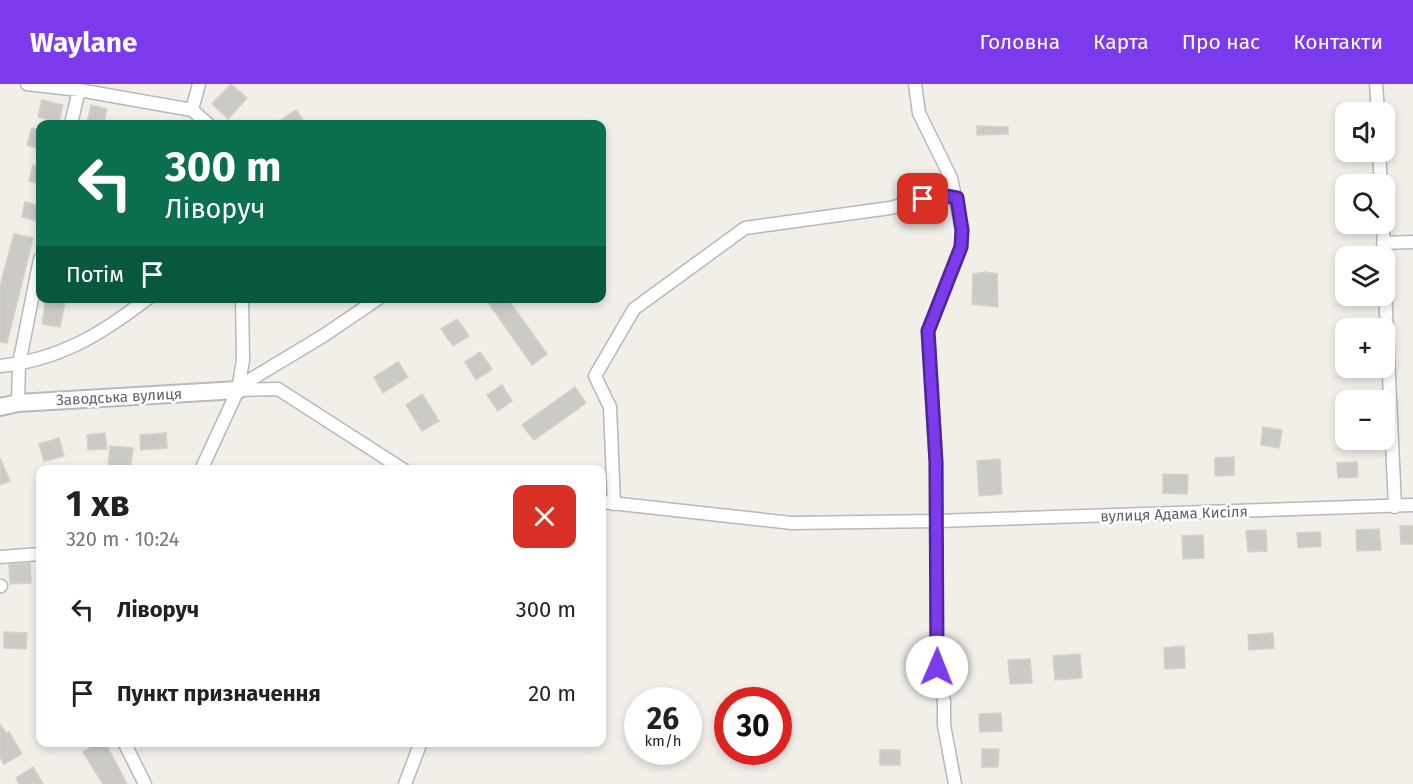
<!DOCTYPE html>
<html lang="uk">
<head>
<meta charset="utf-8">
<style>
  :root { --surface:#fff; --page:#f2f2f2; --text:#222; --muted:#767676; --accent:#7c3aed }
  body { margin:0; font-family:"Fira Sans",sans-serif; background:var(--page); color:var(--text); height:100vh; display:flex; flex-direction:column; font-size:22px; white-space:nowrap }
  * { box-sizing:border-box; margin:0 }
  p { font-size:20px; color:var(--muted) }
  .icon { flex:none; width:33px; height:33px; fill:none; stroke:currentColor; stroke-width:2; stroke-linecap:round; stroke-linejoin:round }
  .map { position:relative; flex:1; overflow:hidden }
  .sheet { position:absolute; left:36px; top:381px; width:570px; height:282px; display:flex; flex-direction:column; background:var(--surface); border-radius:12px; box-shadow:0 3px 9px #0003 }
  .sheet>* { flex:none }
  .top-card { position:absolute; left:36px; top:36px; width:570px; height:183px; border-radius:12px; box-shadow:0 3px 9px #0003; background:#0b6e4f; color:#fff; overflow:hidden }
  .controls { position:absolute; left:1335px; top:18px; display:grid; gap:12px }
  .controls a { display:grid; place-items:center; width:60px; height:60px; border-radius:12px; background:var(--surface); box-shadow:0 3px 9px #0003; font-size:30px }
  .speed { position:absolute; left:624px; top:603px; display:flex; gap:12px; font-size:30px; font-weight:700; text-align:center }
  .speed>* { display:grid; place-content:center; width:78px; height:78px; border-radius:50%; background:var(--surface); box-shadow:0 3px 9px #0003; line-height:1 }
  .speed small { font-size:15px; font-weight:400 }
  .speed .limit { border:9px solid #d22; background:#fff; color:#111 }
  .pin { position:absolute; display:grid; place-items:center; width:51px; height:51px; color:#fff; margin:-26px; border-radius:12px; box-shadow:0 3px 9px #0006 }
  .me { position:absolute; width:66px; margin:-33px; rotate:1deg; stroke-linejoin:round; filter:drop-shadow(0 0 4px #0008) }
  .turn { display:flex; align-items:center; gap:21px; height:126px; padding:0 30px; font-size:27px }
  .turn .icon { width:78px; height:78px; stroke-width:2.5 }
  .turn b { display:block; font-size:42px; line-height:51px }
  .then { display:flex; align-items:center; height:57px; padding:0 30px; background:#0003; gap:12px; font-size:22px }
  .round { display:grid; place-items:center; flex:none; width:63px; height:63px; border-radius:12px; background:var(--page) }
  .summary { display:flex; align-items:center; justify-content:space-between; height:102px; padding:0 30px }
  h1 { font-size:36px; font-weight:700; line-height:45px }
  ul { padding:0; list-style:none }
  li { display:flex; align-items:center; gap:18px; height:84px; padding:0 30px }
  li div { flex:1 }
  li b { display:block; font-size:22px }
  li em { font-style:normal }
  header { display:flex; align-items:center; gap:36px; box-sizing:border-box; height:84px; padding:0 30px; background:var(--accent); color:#fff }
  header strong { font-size:28px }
  nav { display:flex; gap:33px; margin-inline-start:auto; font-size:21px }
  .map>svg:first-child { display:block }
  .building { fill:#cccac5; stroke:#d6d1c6; stroke-width:1.5 }
  .lines { fill:none; stroke-linecap:round; stroke-linejoin:round }
  .street-casing { stroke:#b5b8bc; stroke-width:15 }
  .secondary-casing { stroke:#b6babf; stroke-width:20 }
  .street { stroke:#fff; stroke-width:12 }
  .secondary { stroke:#fff; stroke-width:16 }
  .route-casing { stroke:#51269a; stroke-width:15 }
  .route { stroke:#7c3aed; stroke-width:10 }
  .labels { text-anchor:middle; dominant-baseline:central; stroke-width:5; stroke-linejoin:round; paint-order:stroke }
  .street-label { font-size:15px; fill:#5f6368; stroke:#fff }
</style>
</head>
<body>
<header>
<strong>Waylane</strong>
<nav><a>Головна</a><a>Карта</a><a>Про нас</a><a>Контакти</a></nav>
</header>
<div class="map">
<svg width="1413" height="700" viewBox="0 0 1413 700">
  <rect width="100%" height="100%" fill="#f1efe8"/>
  <path class="building" d="M231,0L247,14L228,35L212,20Z
    M42,16L63,21L59,38L38,33Z
    M91,21L107,25L104,40L87,39Z
    M296,26L306,40H275Z
    M977,42L1008,43V50L977,51Z
    M32,44L40,46V65L27,61Z
    M33,81L40,83V100L29,97Z
    M25,118L40,122L37,137L22,133Z
    M14,150L33,154L7,259L0,258V202Z
    M986,188L997,190L998,223L972,220L973,190Z
    M46,214L65,217L60,243L42,240Z
    M485,214H507L547,270L532,281Z
    M457,235L469,252L453,262L441,245Z
    M480,268L492,285L476,296L465,278Z
    M398,278L408,293L383,309L374,293Z
    M502,301L512,317L498,327L487,311Z
    M575,303L586,319L534,356L522,341Z
    M422,310L439,337L422,347L406,321Z
    M1263,343L1282,346L1279,364L1261,361Z
    M105,349L107,365L88,366L87,351Z
    M166,349L167,364L141,366L140,351Z
    M59,354L64,372L44,377L39,360Z
    M110,362L133,364L130,386L108,384Z
    M1234,373V391L1215,392V374Z
    M0,374L10,397L0,401Z
    M1000,375L1002,410L979,412L977,377Z
    M1357,378L1358,393L1338,394L1337,379Z
    M1163,390L1188,391L1187,410L1163,409Z
    M1400,442H1413V460H1401Z
    M1379,445L1381,466L1357,467L1356,446Z
    M1266,446L1267,467L1248,468L1246,447Z
    M1320,448L1321,462L1298,464L1297,449Z
    M1203,451L1204,474L1183,475L1182,452Z
    M30,479L31,499L10,500L9,481Z
    M4,548L27,549L26,565L4,564Z
    M1273,549L1274,564L1249,566L1248,551Z
    M1184,562L1185,584L1165,585L1164,564Z
    M1080,570L1082,594L1055,596L1053,572Z
    M1030,575L1032,599L1010,600L1008,576Z
    M1001,629L1002,647L980,648L979,630Z
    M0,640L6,649L9,648L22,670L4,680L0,673Z
    M99,658H105L127,700H103L83,668Z
    M982,665H999L998,683H982Z
    M880,666H900V681H880Z
    M33,683L43,700H19L16,694Z"/>
  <g class="lines">
    <defs>
      <path id="street" d="M27,0L79,6L192,26
        M915,0L919,29L951,94L962,146L961,163L928,247L936,378L937,583L944,617V641L955,700
        M1376,0L1378,28
        M192,26L199,0
        M192,26L208,40
        M71,40L79,6
        M1379,68L1381,100
        M1383,140L1384,172
        M1383,159L1413,158
        M1384,184L1395,423
        M0,282C59,276 102,250 148,214
        M238,306L278,305L404,386
        M238,306L253,294L323,252L379,214
        M18,319L19,280L40,175
        M201,386L238,306L243,276L242,214
        M602,418L792,439L936,437L1413,421
        M614,420L610,323L595,292L634,225L745,144L890,124L940,111L957,114
        M0,473L40,470
        M0,502H1
        M124,658L145,700
        M405,700L421,658"/>
      <path id="secondary" d="M0,323L18,319L238,306"/>
    </defs>
    <use href="#street" class="street-casing"/>
    <use href="#secondary" class="secondary-casing"/>
    <use href="#street" class="street"/>
    <use href="#secondary" class="secondary"/>
  </g>
  <g class="lines">
    <defs>
      <path id="route" d="M923,115L940,111L957,114L962,146L961,163L928,247L936,378L937,583"/>
    </defs>
    <use href="#route" class="route-casing"/>
    <use href="#route" class="route"/>
  </g>
  <g class="labels">
    <g class="street-label">
      <text transform="translate(119 313) rotate(-3)">Заводська вулиця</text>
      <text transform="translate(1174 430) rotate(-2)">вулиця Адама Кисіля</text>
    </g>
  </g>
</svg>
<div class="controls">
<a><svg class="icon" aria-label="sound" viewBox="0 0 24 24"><path d="M4 9h4l5-4v14l-5-4H4zM17 9q2 3 0 6"/></svg></a>
<a><svg class="icon" aria-label="search" viewBox="0 0 24 24"><circle cx="10" cy="10" r="6"/><path d="M15 15l6 6"/></svg></a>
<a><svg class="icon" aria-label="layers" viewBox="0 0 24 24"><path d="M12 4l9 5-9 5-9-5zM3 14l9 5 9-5"/></svg></a>
<a>+</a>
<a>−</a>
</div>
<div class="speed"><div>26<small>km/h</small></div><div class="limit">30</div></div>
<div class="pin" style="left:923px;top:115px;background:#d93025"><svg class="icon" aria-label="arrive" viewBox="0 0 24 24"><path d="M6 21V4h12l-3 4 3 4H6"/></svg></div>
<svg class="me" style="left:937px;top:583px" viewBox="-20 -20 40 40"><circle r="19" fill="#fff"/><path d="M0-13L10 11 0 6-10 11z" fill="#7c3aed"/></svg>
<div class="top-card">
<div class="turn"><svg class="icon" aria-label="left" viewBox="0 0 24 24"><path d="M17 20v-9H6M10 6l-5 5 5 5"/></svg><div><b>300 m</b>Ліворуч</div></div>
<div class="then">Потім<svg class="icon" aria-label="arrive" viewBox="0 0 24 24"><path d="M6 21V4h12l-3 4 3 4H6"/></svg></div>
</div>
<section class="sheet">
<div class="summary"><div><h1>1 хв</h1><p>320 m · 10:24</p></div><a class="round" style="background:#d93025;color:#fff"><svg class="icon" aria-label="close" viewBox="0 0 24 24"><path d="M6 6l12 12M18 6L6 18"/></svg></a></div>
<ul>
<li><svg class="icon" aria-label="left" viewBox="0 0 24 24"><path d="M17 20v-9H6M10 6l-5 5 5 5"/></svg><div><b>Ліворуч</b></div><em>300 m</em></li>
<li><svg class="icon" aria-label="arrive" viewBox="0 0 24 24"><path d="M6 21V4h12l-3 4 3 4H6"/></svg><div><b>Пункт призначення</b></div><em>20 m</em></li>
</ul>
</section>
</div>
</body>
</html>
